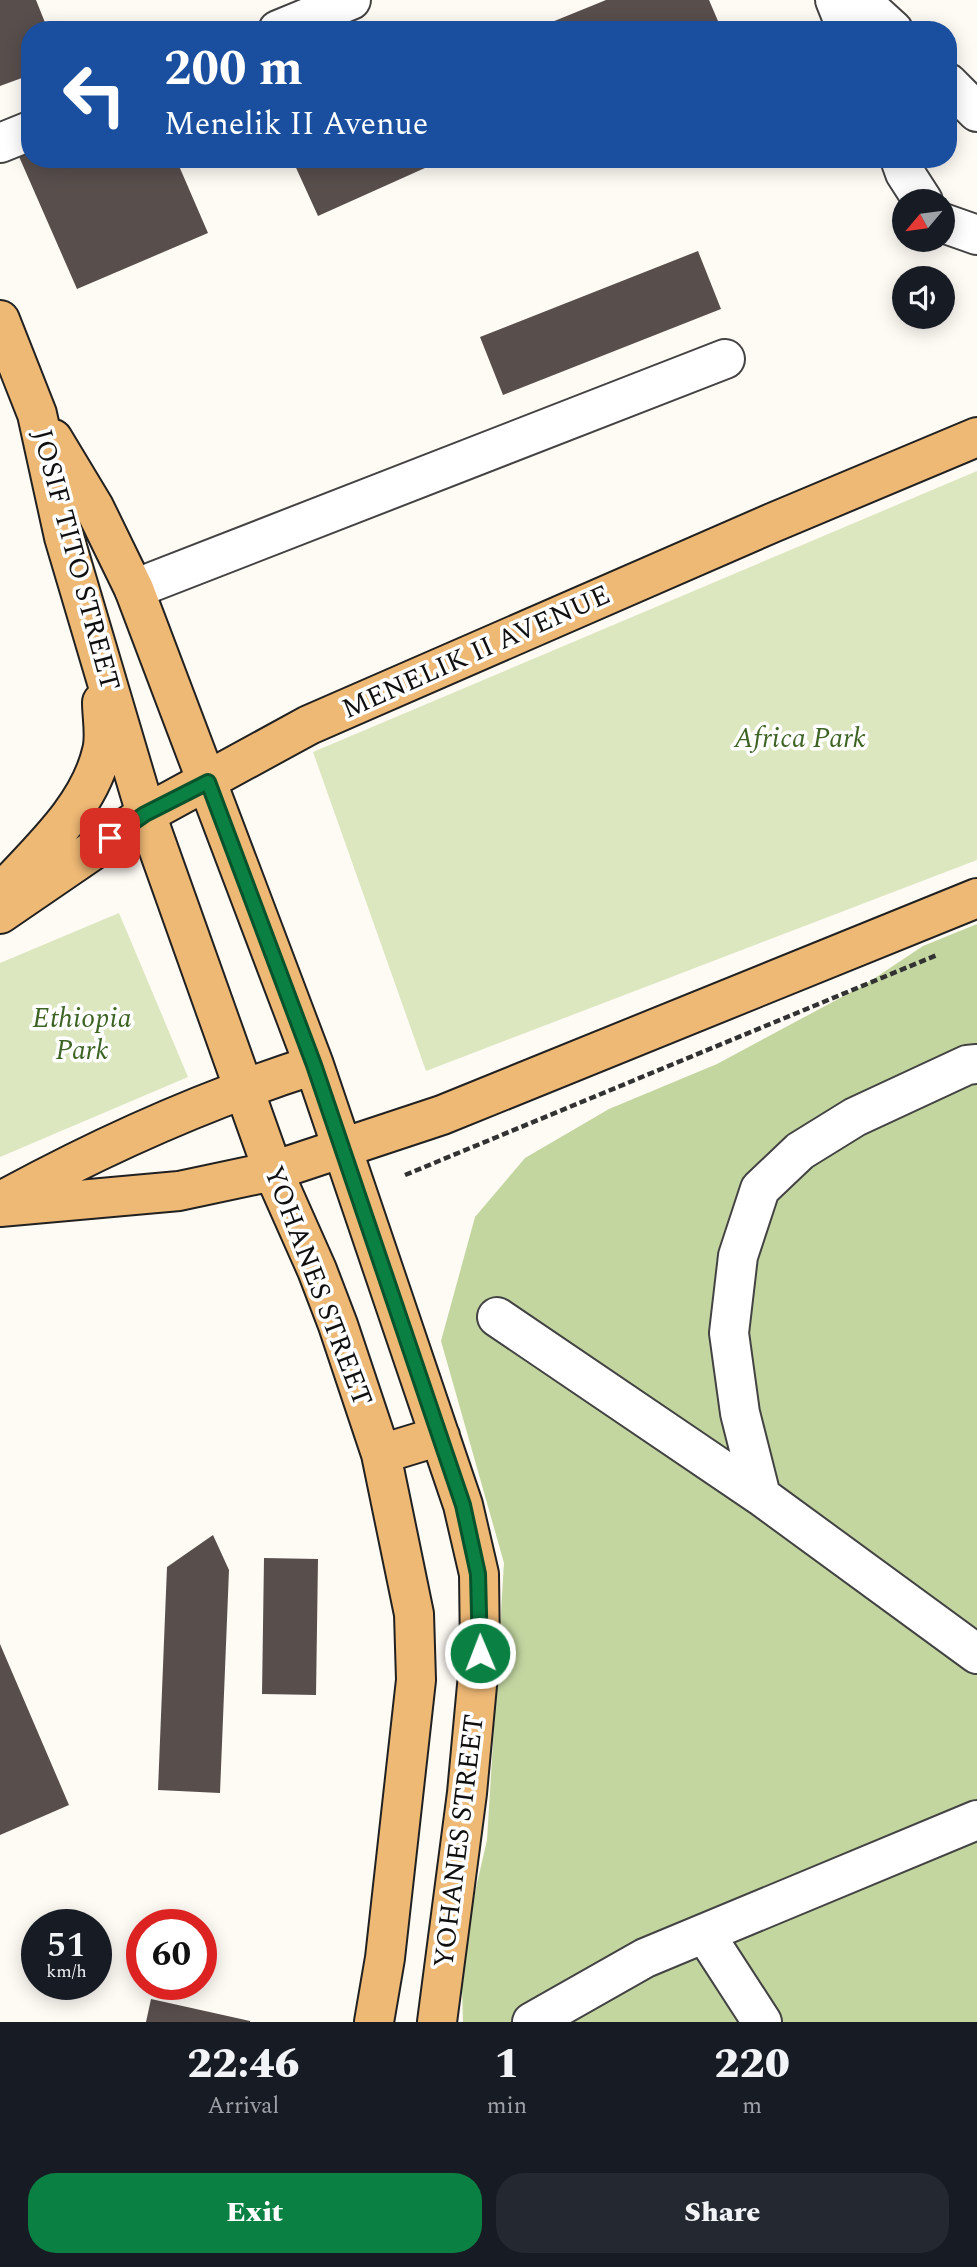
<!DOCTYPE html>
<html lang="en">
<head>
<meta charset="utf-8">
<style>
  :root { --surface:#171b24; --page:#242831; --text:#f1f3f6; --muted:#9ea1a6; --accent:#0b8043 }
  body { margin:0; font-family:Spectral,serif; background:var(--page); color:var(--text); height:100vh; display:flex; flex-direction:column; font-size:26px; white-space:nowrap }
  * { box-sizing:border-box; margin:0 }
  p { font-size:23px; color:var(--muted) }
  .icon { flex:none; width:38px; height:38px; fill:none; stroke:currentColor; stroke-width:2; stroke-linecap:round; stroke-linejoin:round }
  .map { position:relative; height:2022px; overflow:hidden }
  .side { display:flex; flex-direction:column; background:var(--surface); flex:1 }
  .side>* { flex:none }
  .top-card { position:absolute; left:21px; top:21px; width:936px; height:147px; border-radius:28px; box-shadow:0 4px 18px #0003; background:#1a4fa0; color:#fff; overflow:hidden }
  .needle { width:46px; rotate:241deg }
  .controls { position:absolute; left:892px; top:189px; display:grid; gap:14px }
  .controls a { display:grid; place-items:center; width:63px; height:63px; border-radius:50%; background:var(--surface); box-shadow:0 4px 18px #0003; font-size:35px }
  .speed { position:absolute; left:21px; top:1909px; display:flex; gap:14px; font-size:35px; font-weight:700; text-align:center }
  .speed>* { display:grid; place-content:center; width:91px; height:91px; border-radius:50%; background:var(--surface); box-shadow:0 4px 18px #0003; line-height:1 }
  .speed small { font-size:18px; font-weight:400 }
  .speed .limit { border:10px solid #d22; background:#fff; color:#111 }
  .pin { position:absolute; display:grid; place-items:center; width:60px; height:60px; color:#fff; margin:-30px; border-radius:14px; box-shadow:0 4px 10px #0006 }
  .me { position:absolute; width:77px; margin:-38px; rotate:359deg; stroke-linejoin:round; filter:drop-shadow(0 0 5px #0008) }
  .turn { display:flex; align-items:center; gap:24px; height:147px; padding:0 28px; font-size:32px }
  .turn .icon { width:91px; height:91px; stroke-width:2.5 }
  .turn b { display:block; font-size:49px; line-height:60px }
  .eta { display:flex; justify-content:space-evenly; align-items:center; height:119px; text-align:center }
  .eta b { font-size:42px; font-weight:800; line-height:49px }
  .primary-button { display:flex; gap:14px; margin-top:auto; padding:14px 28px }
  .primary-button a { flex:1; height:80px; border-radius:28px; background:var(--accent); color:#fff; font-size:28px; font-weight:800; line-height:80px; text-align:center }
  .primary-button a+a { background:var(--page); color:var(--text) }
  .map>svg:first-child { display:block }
  .green { fill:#dce7bf }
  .forest { fill:#c3d6a0 }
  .building { fill:#584f4d }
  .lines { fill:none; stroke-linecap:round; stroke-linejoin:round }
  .minor-casing { stroke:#434343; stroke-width:42 }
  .major-casing { stroke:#212121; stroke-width:42 }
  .path { stroke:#323232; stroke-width:4.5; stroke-dasharray:7 3.5; stroke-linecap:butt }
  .minor { stroke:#fff; stroke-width:38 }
  .major { stroke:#eeb875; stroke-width:38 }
  .route-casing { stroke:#07532c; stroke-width:18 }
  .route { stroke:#0b8043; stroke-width:12 }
  .labels { text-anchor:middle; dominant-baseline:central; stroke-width:7; stroke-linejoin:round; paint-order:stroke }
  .street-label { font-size:28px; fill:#101010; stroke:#fff }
  .park-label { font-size:28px; font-style:italic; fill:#3e6425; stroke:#fff }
</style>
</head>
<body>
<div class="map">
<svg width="977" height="2022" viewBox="0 0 977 2022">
  <rect width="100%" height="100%" fill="#fefaf4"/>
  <path class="green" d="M977,471V860L426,1071L313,752Z
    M119,913L188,1077L0,1157V963Z"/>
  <path class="forest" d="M977,924V2022H463L461,1953L487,1840L504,1563L441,1341L475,1217L525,1158L609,1109L717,1064L866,984L923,946Z"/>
  <path class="building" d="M0,0H36L48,30H30V75L0,86Z
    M606,0H709L721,28L550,30L547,24Z
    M30,147V159H176L208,233L77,289L17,152Z
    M292,159H445L318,216Z
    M698,251L721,309L503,395L480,337Z
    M213,1535L229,1570L220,1793L158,1790L167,1567Z
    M264,1558L318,1559L316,1695L262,1694Z
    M0,1644L69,1805L0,1835Z
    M151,1999L250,2021V2022H146Z"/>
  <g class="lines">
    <defs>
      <path id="minor" d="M835,0L847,30
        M860,0L893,30
        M278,30L351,0
        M948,83L977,112
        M0,143L30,131
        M900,159L905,173L923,201
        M943,223L977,235
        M134,589L725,359
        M497,1317L761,1496L977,1654
        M761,1496L740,1413L729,1333L738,1256L760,1189L800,1151L855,1117L967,1065L977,1064
        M705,1934L762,2022
        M532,2022L645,1958L977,1820"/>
      <path id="major" d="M0,320L37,414L64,537L146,814L273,1171L317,1270L338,1325L381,1454L414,1614L416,1680L385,1958L374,2022
        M53,439L94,507L134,589L314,1065L463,1505L479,1574L480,1653L467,1793L437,2022
        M0,894C38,852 89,808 102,751C106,736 102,717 102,702
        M0,914L146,814L309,725L772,523L977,437
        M5,1199C104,1145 207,1099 314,1065
        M0,1207L179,1191L273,1171L442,1115L977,898
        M381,1454L440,1436"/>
    </defs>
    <use href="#minor" class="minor-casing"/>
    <use href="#major" class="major-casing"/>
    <path class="path" d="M405,1175L937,955"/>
    <use href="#minor" class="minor"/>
    <use href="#major" class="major"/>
  </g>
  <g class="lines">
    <defs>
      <path id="route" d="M110,838L145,814L208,782L314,1065L463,1505L478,1574L480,1653"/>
    </defs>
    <use href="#route" class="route-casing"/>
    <use href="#route" class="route"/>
  </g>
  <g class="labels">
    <g class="street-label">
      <text transform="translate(76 560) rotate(75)">JOSIF TITO STREET</text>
      <text transform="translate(476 652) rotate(-24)">MENELIK II AVENUE</text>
      <text transform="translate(318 1286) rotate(69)">YOHANES STREET</text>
      <text transform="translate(459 1841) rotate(-83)">YOHANES STREET</text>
    </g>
    <g class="park-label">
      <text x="800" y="738">Africa Park</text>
      <text x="82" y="1018">Ethiopia<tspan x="82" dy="32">Park</tspan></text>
    </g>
  </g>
</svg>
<div class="controls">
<a><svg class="needle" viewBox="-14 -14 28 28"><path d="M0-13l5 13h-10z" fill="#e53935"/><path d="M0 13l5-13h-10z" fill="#9ea1a6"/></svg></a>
<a><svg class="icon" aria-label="sound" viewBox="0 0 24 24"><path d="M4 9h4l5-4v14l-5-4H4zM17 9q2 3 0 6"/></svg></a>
</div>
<div class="speed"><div>51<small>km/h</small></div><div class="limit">60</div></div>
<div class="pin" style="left:110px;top:838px;background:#d93025"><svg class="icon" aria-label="arrive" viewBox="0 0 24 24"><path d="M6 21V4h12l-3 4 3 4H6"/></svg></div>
<svg class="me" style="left:480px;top:1653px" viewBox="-20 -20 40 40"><circle r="17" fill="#0b8043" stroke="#fff" stroke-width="3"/><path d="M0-11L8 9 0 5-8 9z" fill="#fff"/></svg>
<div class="top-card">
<div class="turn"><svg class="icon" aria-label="left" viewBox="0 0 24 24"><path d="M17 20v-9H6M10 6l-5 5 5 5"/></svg><div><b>200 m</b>Menelik II Avenue</div></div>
</div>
</div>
<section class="side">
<div class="eta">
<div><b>22:46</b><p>Arrival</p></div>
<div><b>1</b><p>min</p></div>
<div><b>220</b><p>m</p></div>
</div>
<div class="primary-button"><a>Exit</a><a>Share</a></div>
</section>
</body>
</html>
